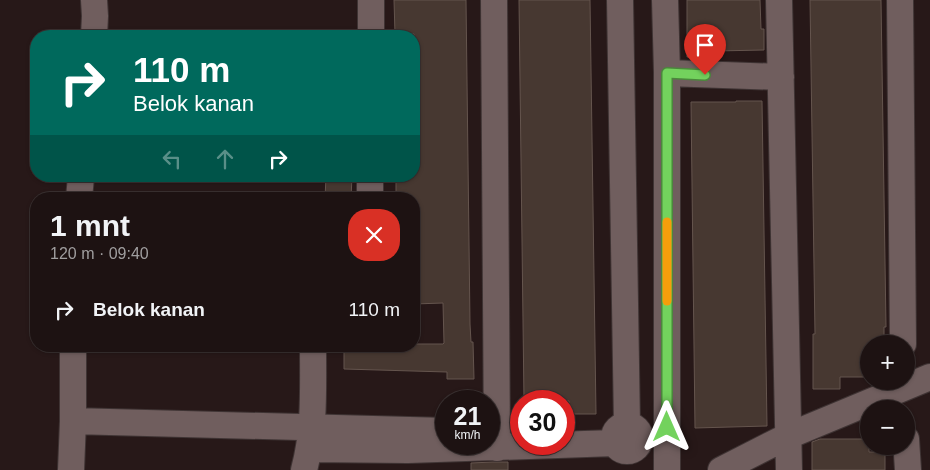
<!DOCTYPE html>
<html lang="id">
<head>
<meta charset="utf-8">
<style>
  :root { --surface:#1d1212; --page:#2a2020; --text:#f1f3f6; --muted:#a09e9f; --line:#3b3232 }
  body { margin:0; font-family:Helvetica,sans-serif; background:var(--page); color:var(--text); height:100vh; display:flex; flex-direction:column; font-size:19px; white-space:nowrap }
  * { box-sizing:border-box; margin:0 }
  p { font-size:16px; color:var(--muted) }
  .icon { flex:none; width:28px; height:28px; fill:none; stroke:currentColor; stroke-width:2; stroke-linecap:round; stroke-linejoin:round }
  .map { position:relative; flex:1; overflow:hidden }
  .side { position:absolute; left:30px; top:192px; width:390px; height:160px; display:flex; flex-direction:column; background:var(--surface); border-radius:20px; box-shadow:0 1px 4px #0004,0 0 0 1px var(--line) }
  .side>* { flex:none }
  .guide { position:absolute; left:30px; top:30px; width:390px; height:152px; border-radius:20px; box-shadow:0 1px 4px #0004,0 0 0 1px var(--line); background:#00695c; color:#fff; overflow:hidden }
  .tools { position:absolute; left:860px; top:335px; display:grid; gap:10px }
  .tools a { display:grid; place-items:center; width:55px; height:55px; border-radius:50%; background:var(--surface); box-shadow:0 1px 4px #0004,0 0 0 1px var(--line); font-size:25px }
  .speed { position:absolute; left:435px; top:390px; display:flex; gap:10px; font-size:25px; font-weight:700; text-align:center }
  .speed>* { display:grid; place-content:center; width:65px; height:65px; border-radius:50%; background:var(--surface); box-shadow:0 1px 4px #0004,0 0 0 1px var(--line); line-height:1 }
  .speed small { font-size:12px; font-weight:400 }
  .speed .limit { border:8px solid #d22; background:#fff; color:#111 }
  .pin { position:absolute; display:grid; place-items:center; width:42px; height:42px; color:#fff; margin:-51px -21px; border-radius:50% 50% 50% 0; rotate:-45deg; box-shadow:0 0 5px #0007 }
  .pin .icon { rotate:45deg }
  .me { position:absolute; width:55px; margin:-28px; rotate:0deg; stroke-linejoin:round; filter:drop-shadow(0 0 4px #0008) }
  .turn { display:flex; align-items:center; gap:18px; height:105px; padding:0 20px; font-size:22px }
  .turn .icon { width:65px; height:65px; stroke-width:2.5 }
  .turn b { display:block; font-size:35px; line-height:42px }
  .lanes { display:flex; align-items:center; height:48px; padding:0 20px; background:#0003; justify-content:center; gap:25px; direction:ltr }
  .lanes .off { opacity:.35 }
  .round { display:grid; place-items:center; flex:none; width:52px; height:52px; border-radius:20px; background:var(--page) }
  .head { display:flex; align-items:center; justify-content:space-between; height:85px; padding:0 20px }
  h1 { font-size:30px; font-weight:700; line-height:38px }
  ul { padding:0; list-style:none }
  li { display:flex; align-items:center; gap:15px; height:65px; padding:0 20px }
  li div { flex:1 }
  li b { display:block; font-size:19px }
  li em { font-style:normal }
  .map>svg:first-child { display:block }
  .building { fill:#473831; stroke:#65554e }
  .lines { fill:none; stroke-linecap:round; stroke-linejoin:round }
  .minor-casing { stroke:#3f3434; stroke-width:28 }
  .minor { stroke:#705e5e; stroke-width:26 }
  .route-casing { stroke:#4b883c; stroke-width:12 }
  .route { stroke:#73d25d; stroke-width:9 }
  .slow { stroke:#f59e0b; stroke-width:9 }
</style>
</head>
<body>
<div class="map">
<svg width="930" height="470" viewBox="0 0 930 470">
  <rect width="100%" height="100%" fill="#271818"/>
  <path class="building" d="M394,0H466L470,324L471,342H473L474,379H447V372L344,369V346H414V344H443L444,343L443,303L414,304V199H396V176H414V34H395Z
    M519,0H590L596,414H569V401H524Z
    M687,0H760L761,29H764V50L715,51V57H687Z
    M810,0H881L886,327H884V344H869V377H840V389H813V334H815Z
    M736,101H762L767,426L695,428L691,102H736Z
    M326,176H352L351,199H325Z
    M820,439H869V452H885V470H812V442Z
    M493,462H508V470H471V463Z"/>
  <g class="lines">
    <defs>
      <path id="minor" d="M494,0L497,448
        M620,0L627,425
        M665,0L667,73V470
        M779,0L789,470
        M900,0L903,344
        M94,36L95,16L94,0
        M371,36V0
        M667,73L781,77
        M79,199L81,176
        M370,199V176
        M73,421L446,431
        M614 438a13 13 0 1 1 26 0a13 13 0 1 1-26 0Z
        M906,439L908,470
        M310,449L408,450L615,443
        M71,470L73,421V346
        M304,470C315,429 313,389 313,346
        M721,470L788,436L930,377"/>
    </defs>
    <use href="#minor" class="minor-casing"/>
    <use href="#minor" class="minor"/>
  </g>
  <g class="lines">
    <defs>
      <path id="route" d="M667,427V73L705,75"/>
    </defs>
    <use href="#route" class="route-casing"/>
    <use href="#route" class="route"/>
    <path class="slow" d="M667,222V301"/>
  </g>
</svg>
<div class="tools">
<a>+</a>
<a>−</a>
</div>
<div class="speed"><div>21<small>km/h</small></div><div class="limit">30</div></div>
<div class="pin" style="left:705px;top:75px;background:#d93025"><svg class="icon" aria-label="arrive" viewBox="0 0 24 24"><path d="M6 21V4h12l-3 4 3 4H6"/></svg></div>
<svg class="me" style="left:667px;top:427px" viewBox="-20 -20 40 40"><path d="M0-17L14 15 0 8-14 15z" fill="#73d25d" stroke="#fff" stroke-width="4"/></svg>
<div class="guide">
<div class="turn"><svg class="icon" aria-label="right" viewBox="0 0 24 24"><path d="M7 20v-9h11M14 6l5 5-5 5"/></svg><div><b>110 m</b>Belok kanan</div></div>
<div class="lanes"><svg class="icon off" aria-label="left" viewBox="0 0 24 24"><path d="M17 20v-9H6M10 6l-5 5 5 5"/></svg><svg class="icon off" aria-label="ahead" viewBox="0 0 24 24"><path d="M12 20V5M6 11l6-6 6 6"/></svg><svg class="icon" aria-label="right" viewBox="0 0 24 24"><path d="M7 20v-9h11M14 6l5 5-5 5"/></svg></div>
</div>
<section class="side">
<div class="head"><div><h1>1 mnt</h1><p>120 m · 09:40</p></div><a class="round" style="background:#d93025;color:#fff"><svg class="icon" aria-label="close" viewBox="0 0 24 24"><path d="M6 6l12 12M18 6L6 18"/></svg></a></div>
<ul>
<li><svg class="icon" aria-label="right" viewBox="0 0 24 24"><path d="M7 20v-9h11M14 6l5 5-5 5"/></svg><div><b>Belok kanan</b></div><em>110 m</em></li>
</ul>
</section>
</div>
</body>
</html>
